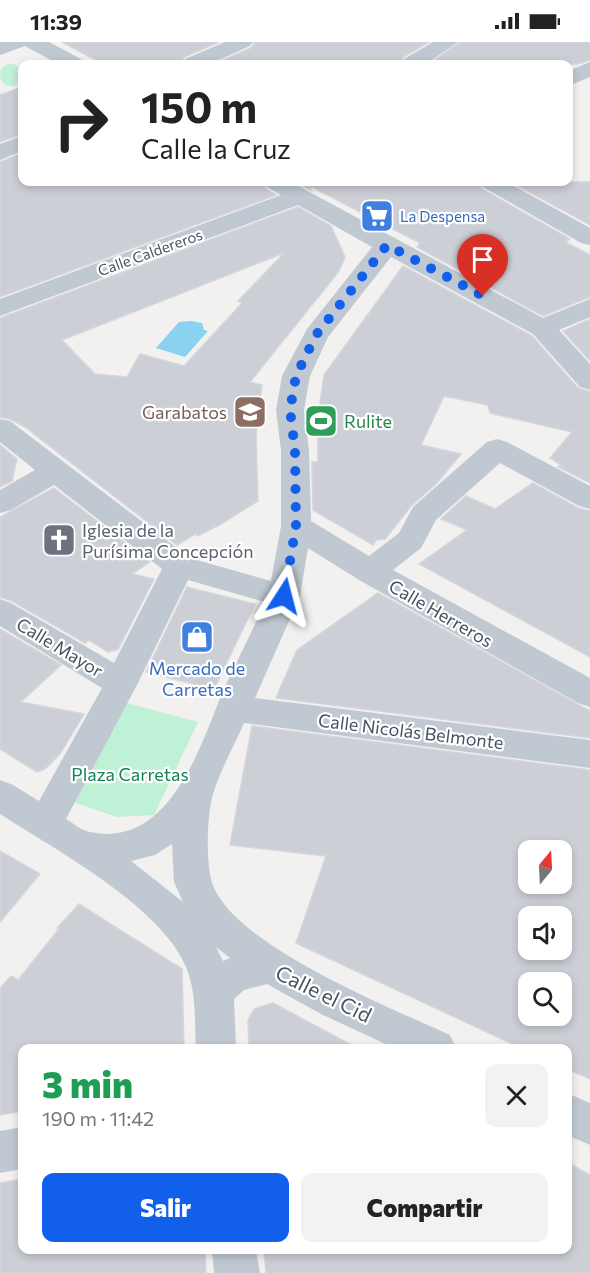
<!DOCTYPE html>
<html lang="es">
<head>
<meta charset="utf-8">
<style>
  :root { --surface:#fff; --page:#f2f2f2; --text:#222; --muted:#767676; --accent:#125feb }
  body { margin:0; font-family:Commissioner,sans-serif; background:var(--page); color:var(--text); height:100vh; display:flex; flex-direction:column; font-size:22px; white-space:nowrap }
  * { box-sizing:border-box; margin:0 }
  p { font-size:20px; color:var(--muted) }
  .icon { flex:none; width:33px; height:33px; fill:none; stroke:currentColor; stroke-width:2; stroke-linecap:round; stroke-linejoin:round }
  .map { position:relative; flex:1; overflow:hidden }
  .panel { position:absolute; left:18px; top:1002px; width:554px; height:210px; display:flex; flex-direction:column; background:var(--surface); border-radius:12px; box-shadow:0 3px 9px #0003 }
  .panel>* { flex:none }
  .guide { position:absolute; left:18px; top:18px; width:555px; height:126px; border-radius:12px; box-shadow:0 3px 9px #0003; background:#fff; color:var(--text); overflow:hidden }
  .needle { width:39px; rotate:18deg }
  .fabs { position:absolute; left:518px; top:798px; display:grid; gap:12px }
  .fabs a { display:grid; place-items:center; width:54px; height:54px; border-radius:12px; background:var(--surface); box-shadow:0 3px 9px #0003; font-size:30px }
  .pin { position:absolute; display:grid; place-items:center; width:51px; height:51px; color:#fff; margin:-62px -26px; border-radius:50% 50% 50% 0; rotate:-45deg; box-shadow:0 0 6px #0007 }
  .pin .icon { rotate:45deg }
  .me { position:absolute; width:66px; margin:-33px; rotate:9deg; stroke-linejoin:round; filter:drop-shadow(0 0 4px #0008) }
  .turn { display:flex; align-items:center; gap:21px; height:126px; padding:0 24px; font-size:27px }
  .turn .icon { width:78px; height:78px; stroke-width:2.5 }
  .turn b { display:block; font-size:42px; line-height:51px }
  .round { display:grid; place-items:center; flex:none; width:63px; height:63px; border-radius:12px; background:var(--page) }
  .overview { display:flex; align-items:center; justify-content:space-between; height:102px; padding:0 24px }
  h1 { font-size:36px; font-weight:800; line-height:45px; color:#1e9e55 }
  .cta { display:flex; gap:12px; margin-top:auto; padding:12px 24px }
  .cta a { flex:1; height:69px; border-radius:12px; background:var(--accent); color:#fff; font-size:24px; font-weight:800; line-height:69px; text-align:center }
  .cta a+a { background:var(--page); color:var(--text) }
  .status { display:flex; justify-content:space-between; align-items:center; height:42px; padding:0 30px; background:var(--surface); direction:ltr }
  .status svg { height:16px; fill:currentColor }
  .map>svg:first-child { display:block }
  .green { fill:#bef1d6 }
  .water { fill:#89d2f0 }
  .building { fill:#cccfd5; stroke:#d4d6dc; stroke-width:1.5; fill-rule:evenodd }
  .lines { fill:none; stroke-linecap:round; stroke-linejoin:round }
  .minor { fill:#c0c9d2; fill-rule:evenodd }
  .route { stroke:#125feb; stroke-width:10; stroke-dasharray:0 18 }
  .labels { text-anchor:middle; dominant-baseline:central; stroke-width:4.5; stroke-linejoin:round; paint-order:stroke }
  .far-shop-label { font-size:15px; fill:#366cbe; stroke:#fff; text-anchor:start }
  .far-street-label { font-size:15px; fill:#47525f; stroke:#fff }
  .education-label { font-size:18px; fill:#785e54; stroke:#fff; text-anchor:end }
  .leisure-label { font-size:18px; fill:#27864d; stroke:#fff; text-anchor:start }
  .worship-label { font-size:18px; fill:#5b616d; stroke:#fff; text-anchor:start }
  .street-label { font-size:18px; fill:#47525f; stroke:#fff }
  .shop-label { font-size:18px; fill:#366cbe; stroke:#fff }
  .park-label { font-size:18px; fill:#148455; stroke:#fff }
  .near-street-label { font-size:21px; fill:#47525f; stroke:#fff }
</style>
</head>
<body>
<div class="status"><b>11:39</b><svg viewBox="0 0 49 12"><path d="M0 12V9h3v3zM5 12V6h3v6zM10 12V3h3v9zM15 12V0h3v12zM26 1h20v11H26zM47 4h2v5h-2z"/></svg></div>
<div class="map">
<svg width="590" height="1231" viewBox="0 0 590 1231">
  <rect width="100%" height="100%" fill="#f3f0f0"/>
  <path class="green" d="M0 33a11 11 0 1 1 22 0a11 11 0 1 1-22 0Z
    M123,660L198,680L154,773L117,775L73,760Z"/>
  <path class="water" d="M191,279L202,281L204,288L208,289L185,315L156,306L179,280Z"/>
  <path class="building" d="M62,0H219L184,15L180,22H103Z
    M255,0H429L403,15L400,22H214L251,6Z
    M460,0H590V18L578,22H429Z
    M22,45V92L0,100V53Z
    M22,111V140H262L266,147L276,153L0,255V120Z
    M295,140H477L482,147L570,197L565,200L590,213V255L543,274L417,205L420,201L308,143L311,148Z
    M511,140H590V183Z
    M298,165L331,184L345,215L339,229L250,340L262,343L256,394L258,459L221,482L198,494L195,492L177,503L25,385L10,377L0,375V276ZM284,211L238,259L242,261L184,324L140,312L127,335L95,332L62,298Z
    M403,224L532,294L578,346L590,350V441L558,425L561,423L550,416L572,390L490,371L488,363L444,354L421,403L461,412L436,442L412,463L385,497L376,498L373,503L313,468L312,420H318V376L324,333Z
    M590,277V319L563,289Z
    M0,403L17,417L12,439L0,445Z
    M533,441L578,466L590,469V615L419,522L467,488L441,477L466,454L495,467Z
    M54,446L150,520L132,532L154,537L118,607L108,610L89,598L85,601L12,559L0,555V475Z
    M187,545L255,562L214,647L146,630Z
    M378,551L590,669V696L276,656L297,608Z
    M0,587L61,623L21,660L84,672L60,712L45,727L37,730L0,707Z
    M252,684L590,728V1037L567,1027V1006H521L296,901L326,814L230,803ZM528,808H561V842H528ZM528,874H561V908H528ZM528,940H561V974H528Z
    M0,809L40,832L0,880Z
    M79,862L182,927L184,1006H22V1069L0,1073V946L11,934L18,938L59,887L57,886Z
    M273,961L357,1006H249L248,978L254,967Z
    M567,1120L590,1133V1231H266L264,1208H567Z
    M22,1137V1208H205L206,1231H0V1141Z"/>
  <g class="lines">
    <path class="minor" d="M0,0H49L81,17L84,22H58L25,4L0,13Z
      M225,0H253L250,4L210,22H182L185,17Z
      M433,0H458L426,22H402L404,17Z
      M590,20V35L568,44V29Z
      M22,94V109L0,118V102Z
      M264,140H291L543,276L590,257V275L559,288L590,322V348L580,345L533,292L391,215L328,295L310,334L304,368L309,408L311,479L369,514L399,491L413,465L487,400L497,397L507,400L590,444V467L579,464L500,421L436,478L421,506L393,528L590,636V665L578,661L359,538L308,506L300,554L255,656L590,698V726L244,681C234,704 221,727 213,752C207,772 206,816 211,837C226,901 394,967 450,993L456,1006H394L321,972L267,942L244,948L234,957L236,1006H196C194,979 197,951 186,925C161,864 54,807 0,772V738L13,743L39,759L102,646L0,584V557L11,561L114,621L162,527L54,443L11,468L0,471V448L35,428L0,400V377L10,379L190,516L271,539L281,484V408L276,368L282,334L307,287L372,205L298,163L0,274V257L281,153L267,145ZM188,538L265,560C250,595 231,629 217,664C196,717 164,806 90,790C82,789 73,781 66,777L138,641ZM172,802L174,840L183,860L131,819L155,813ZM216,905L230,916L223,919Z
      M479,140H507L590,186V203L581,201L483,145Z
      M567,1051L590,1061V1103L567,1093Z
      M22,1085V1127L0,1131V1089Z
      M212,1208H256L260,1231H214Z"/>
  </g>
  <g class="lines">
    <path class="route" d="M284,554L296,484L295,408L290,368L296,334L316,293L387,203L483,254"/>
  </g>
  <defs>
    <symbol id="supermarket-square" viewBox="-11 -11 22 22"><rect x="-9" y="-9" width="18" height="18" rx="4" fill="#3f7fe0" stroke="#fff"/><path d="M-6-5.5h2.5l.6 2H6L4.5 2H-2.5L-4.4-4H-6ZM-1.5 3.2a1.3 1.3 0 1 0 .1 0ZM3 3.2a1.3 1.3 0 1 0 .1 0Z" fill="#fff"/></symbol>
    <symbol id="school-square" viewBox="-11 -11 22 22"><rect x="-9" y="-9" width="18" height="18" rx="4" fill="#8d6e63" stroke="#fff"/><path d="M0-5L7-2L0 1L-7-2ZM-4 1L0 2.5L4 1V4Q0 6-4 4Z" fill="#fff"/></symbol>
    <symbol id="stadium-square" viewBox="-11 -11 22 22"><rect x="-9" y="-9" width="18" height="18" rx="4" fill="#2e9e5b" stroke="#fff"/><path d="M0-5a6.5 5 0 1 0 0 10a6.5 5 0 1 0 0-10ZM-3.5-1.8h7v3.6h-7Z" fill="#fff"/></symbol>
    <symbol id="church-square" viewBox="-11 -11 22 22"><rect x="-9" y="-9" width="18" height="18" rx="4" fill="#6b7280" stroke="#fff"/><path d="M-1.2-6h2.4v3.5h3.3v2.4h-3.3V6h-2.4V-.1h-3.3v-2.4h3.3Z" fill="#fff"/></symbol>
    <symbol id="shop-square" viewBox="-11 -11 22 22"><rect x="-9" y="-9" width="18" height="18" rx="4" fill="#3f7fe0" stroke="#fff"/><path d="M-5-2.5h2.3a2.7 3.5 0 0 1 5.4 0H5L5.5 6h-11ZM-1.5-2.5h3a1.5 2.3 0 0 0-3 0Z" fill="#fff"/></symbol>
  </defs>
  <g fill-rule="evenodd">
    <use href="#supermarket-square" x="358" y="155" width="38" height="38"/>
    <use href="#school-square" x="231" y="351" width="38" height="38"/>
    <use href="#stadium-square" x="302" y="360" width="38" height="38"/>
    <use href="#church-square" x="40" y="479" width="38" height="38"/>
    <use href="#shop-square" x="178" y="576" width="38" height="38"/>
  </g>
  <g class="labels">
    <g class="far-shop-label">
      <text x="400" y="174">La Despensa</text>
    </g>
    <g class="far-street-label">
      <text transform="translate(150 210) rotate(-20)">Calle Caldereros</text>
    </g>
    <g class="education-label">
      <text x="227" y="370">Garabatos</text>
    </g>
    <g class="leisure-label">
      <text x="344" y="379">Rulite</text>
    </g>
    <g class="worship-label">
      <text x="82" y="488">Iglesia de la<tspan x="82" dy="21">Purísima Concepción</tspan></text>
    </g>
    <g class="street-label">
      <text transform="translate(441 571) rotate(30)">Calle Herreros</text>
      <text transform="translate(60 605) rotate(31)">Calle Mayor</text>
      <text transform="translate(411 689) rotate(7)">Calle Nicolás Belmonte</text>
    </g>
    <g class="shop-label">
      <text x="197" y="626">Mercado de<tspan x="197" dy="21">Carretas</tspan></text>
    </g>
    <g class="park-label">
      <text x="130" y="732">Plaza Carretas</text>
    </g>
    <g class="near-street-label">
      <text transform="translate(324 951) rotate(26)">Calle el Cid</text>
    </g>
  </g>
</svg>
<div class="fabs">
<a><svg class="needle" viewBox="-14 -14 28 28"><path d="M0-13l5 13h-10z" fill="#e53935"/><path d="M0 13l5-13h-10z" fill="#767676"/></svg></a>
<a><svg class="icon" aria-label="sound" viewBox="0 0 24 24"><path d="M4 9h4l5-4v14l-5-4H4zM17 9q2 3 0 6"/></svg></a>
<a><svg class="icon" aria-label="search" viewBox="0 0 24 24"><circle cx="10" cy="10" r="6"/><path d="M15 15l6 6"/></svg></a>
</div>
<div class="pin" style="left:483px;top:254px;background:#d93025"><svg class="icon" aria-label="arrive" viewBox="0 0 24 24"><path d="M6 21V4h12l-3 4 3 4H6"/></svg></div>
<svg class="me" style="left:284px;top:554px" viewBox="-20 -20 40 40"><path d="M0-17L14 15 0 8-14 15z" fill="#125feb" stroke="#fff" stroke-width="4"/></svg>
<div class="guide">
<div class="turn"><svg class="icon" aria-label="right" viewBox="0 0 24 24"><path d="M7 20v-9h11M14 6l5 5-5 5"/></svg><div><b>150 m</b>Calle la Cruz</div></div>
</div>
<section class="panel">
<div class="overview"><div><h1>3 min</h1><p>190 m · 11:42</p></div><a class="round"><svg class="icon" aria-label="close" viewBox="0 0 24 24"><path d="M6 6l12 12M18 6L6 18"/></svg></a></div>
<div class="cta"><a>Salir</a><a>Compartir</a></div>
</section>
</div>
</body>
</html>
